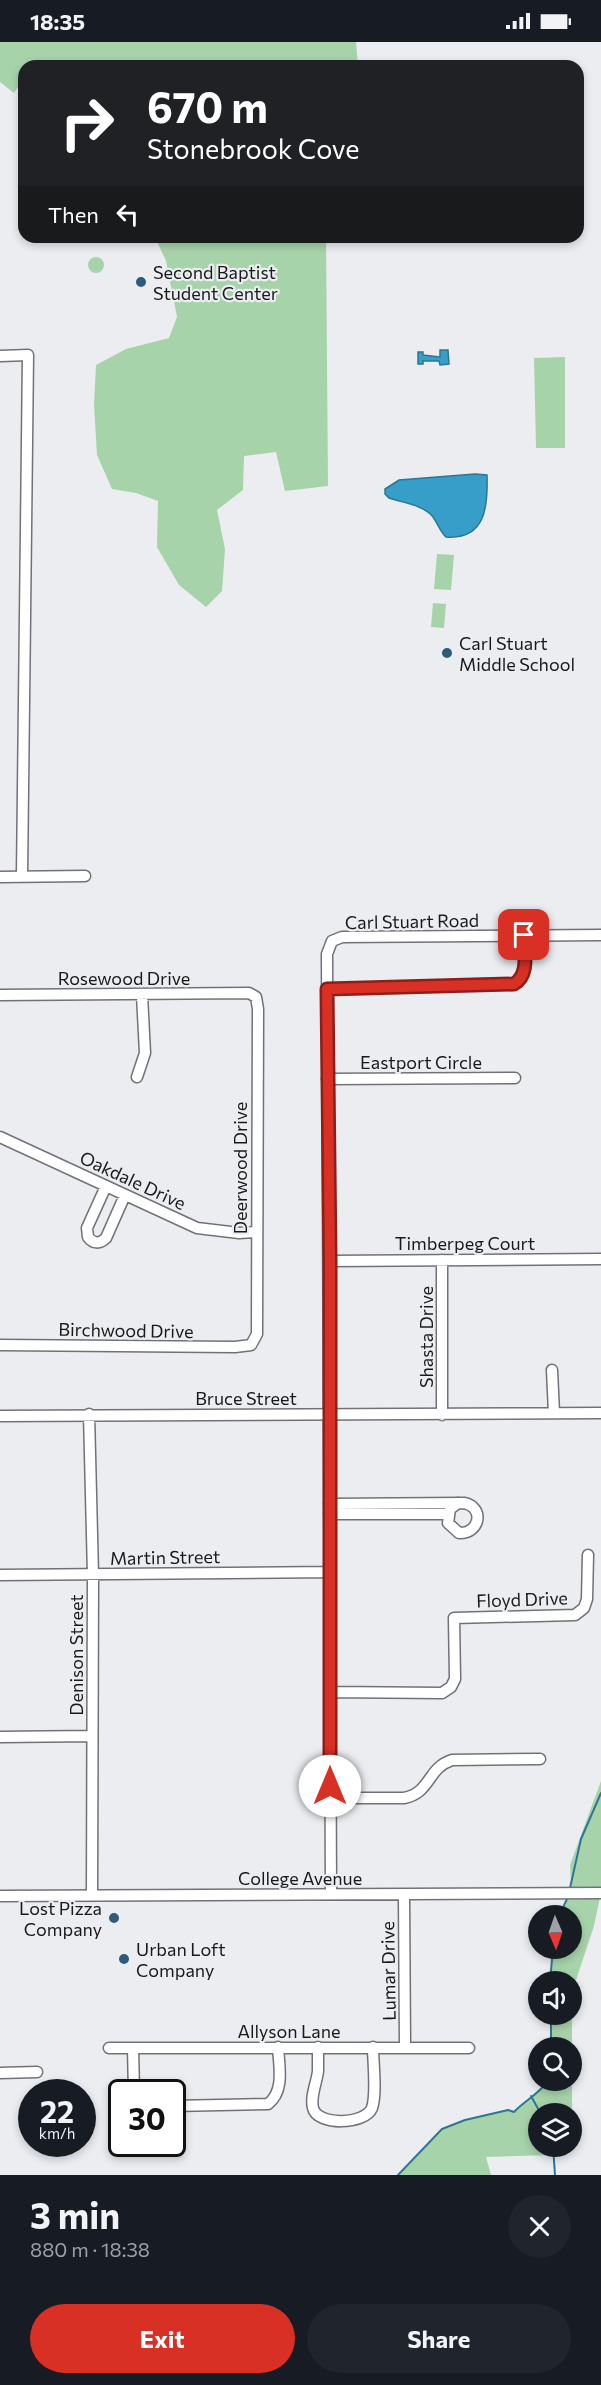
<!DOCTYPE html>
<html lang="en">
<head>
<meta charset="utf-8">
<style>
  :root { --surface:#171b24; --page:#20242c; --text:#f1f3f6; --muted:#9ea1a6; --accent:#d93025 }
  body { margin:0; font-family:Commissioner,sans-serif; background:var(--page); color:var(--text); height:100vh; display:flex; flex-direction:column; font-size:22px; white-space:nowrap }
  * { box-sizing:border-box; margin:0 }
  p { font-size:20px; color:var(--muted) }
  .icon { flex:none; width:33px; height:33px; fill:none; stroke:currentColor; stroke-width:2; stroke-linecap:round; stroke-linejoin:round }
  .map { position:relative; height:2133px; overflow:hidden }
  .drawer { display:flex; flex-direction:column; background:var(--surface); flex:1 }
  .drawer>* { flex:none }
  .top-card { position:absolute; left:18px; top:18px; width:566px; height:183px; border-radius:18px; box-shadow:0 3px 9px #0003; background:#202124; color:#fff; overflow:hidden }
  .needle { width:39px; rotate:178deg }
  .tools { position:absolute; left:528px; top:1863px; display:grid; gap:12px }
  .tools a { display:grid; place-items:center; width:54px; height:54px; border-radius:50%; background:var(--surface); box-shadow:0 3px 9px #0003; font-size:30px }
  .speed { position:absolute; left:18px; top:2037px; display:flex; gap:12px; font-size:30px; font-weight:700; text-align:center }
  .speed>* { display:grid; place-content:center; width:78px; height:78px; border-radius:50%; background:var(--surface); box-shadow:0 3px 9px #0003; line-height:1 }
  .speed small { font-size:15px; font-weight:400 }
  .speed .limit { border:3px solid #111; border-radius:9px; background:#fff; color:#111 }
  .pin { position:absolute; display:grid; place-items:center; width:51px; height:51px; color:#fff; margin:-26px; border-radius:12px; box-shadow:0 3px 9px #0006 }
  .me { position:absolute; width:66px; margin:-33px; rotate:0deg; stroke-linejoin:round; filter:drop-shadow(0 0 4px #0008) }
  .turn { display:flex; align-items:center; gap:21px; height:126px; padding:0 30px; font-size:27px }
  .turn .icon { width:78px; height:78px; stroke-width:2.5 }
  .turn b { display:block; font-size:42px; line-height:51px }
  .then { display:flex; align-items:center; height:57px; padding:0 30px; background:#0003; gap:12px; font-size:22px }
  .round { display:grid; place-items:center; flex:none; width:63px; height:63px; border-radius:32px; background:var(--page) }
  .headline { display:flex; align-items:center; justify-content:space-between; height:102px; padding:0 30px }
  h1 { font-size:36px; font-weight:700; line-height:45px }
  .button { display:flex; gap:12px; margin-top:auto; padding:12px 30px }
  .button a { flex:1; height:69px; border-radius:36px; background:var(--accent); color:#fff; font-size:24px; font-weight:700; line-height:69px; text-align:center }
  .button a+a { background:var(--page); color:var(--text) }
  .status { display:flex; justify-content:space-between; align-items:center; height:42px; padding:0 30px; background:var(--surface); direction:ltr }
  .status svg { height:16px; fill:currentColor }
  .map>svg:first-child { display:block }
  .green { fill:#a7d3ab }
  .water { fill:#369ec9; stroke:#2d7694; stroke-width:1.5 }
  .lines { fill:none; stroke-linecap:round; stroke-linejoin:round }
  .stream { stroke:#2d7694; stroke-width:2 }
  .minor-casing { stroke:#717276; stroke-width:13 }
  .minor { stroke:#fff; stroke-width:10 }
  .route-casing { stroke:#8d1f18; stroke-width:15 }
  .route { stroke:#d93025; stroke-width:10 }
  .poi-dot { fill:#2d5c7b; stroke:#ebedf1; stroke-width:2 }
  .labels { text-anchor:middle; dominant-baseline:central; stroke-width:4.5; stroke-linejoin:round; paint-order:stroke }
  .poi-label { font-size:18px; fill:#18191a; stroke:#ebedf1; text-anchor:start }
  .street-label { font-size:18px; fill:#18191a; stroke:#ebedf1 }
</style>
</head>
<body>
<div class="status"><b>18:35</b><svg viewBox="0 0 49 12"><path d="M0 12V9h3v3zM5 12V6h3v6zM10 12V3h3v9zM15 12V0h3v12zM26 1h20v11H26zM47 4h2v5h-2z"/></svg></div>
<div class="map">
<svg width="601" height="2133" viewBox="0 0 601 2133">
  <rect width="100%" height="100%" fill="#ebedf1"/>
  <path class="green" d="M0,0H356L358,24H24V36L14,51L0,40Z
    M155,195H326L328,444L285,449L276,410L244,414L243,448L217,468L225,507L222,549L206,565L179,543L157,505L158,459L136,451L112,447L97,413L94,363L96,323L126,307L169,296L177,275L166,219Z
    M88 223a8 8 0 1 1 16 0a8 8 0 1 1-16 0Z
    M565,315V406H536L534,316Z
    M437,512L454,513L451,548L434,547Z
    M433,561L446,562L444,586L431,585Z
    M601,1739V1850L594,1884L572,1950V2097V2072H538V2104L568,2105L563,2110L553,2113L486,2115L491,2133H398L442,2087L465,2078L508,2068L514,2069C525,2059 541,2051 548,2039L572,2038V2006L551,2005V1973L572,1972V1940L550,1939L553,1907L572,1906V1874L559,1873L566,1863L571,1841L570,1823Z"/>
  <path class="water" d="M440,308H448L449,322L440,323L439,319H423V322H418V310H423V313L440,315Z
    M475,432L487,433C488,464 486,498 446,495C440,489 438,482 433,475C424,463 403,461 389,456L385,452V447L399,438Z"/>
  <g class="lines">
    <path class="stream" d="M570,1846L581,1797L601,1751
      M559,1874L568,1855
      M550,1940L553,1906
      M551,2006V1972
      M531,2054L541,2072
      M553,2104L555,2133
      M398,2133L442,2087L465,2078L508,2068L514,2070C524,2059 541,2051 548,2038"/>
    <defs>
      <path id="minor" d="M0,314L28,313L22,834
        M0,835L85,834
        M327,947L514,942C530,933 524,909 524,893
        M0,953L249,951L256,955L258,967L257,1292L251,1303L235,1305L0,1303
        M137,1035L145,1011L142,953
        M327,1037L515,1036
        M0,1095L197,1186L239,1191L256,1190
        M106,1144L87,1186L88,1195C93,1202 100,1202 106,1196L125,1153
        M330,1219L601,1217
        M552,1328L554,1371
        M89,1372L93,1533L92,1853
        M442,1373V1218
        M0,1374L601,1371
        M329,1462L464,1461C485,1465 480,1492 459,1491L448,1481L450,1467L458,1461
        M329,1472H448
        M0,1533L330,1530
        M330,1650L442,1651L451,1645L455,1637L454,1576L575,1573L584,1566L587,1557L588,1513
        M0,1695L92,1694
        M330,1756H404C431,1751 427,1726 452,1718L540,1717
        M331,1851L327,912L332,899L342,895L601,893
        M404,1853L405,2005
        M0,1854L601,1851
        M318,2005C318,2013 318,2021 318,2029C317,2040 310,2054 313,2066C317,2084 365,2083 372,2066C377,2051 373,2021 373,2005
        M109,2006H469
        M133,2006L134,2050
        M0,2031L37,2030
        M172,2064L268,2062C285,2049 279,2024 278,2005"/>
    </defs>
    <use href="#minor" class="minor-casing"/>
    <use href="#minor" class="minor"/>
  </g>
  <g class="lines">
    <defs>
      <path id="route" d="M330,1744V1219L327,947L514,942C530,933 524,909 524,893"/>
    </defs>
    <use href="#route" class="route-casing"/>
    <use href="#route" class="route"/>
  </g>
  <g class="poi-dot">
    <circle cx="141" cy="240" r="6"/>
    <circle cx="447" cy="611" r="6"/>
    <circle cx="114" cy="1876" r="6"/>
    <circle cx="124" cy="1917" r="6"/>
  </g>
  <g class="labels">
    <g class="poi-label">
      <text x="153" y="230">Second Baptist<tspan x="153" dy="21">Student Center</tspan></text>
      <text x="459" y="601">Carl Stuart<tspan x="459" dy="21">Middle School</tspan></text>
      <text x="102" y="1866" text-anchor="end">Lost Pizza<tspan x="102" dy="21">Company</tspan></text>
      <text x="136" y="1907">Urban Loft<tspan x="136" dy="21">Company</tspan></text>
    </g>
    <g class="street-label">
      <text transform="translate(412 879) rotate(-1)">Carl Stuart Road</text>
      <text x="124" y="936">Rosewood Drive</text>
      <text x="421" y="1020">Eastport Circle</text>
      <text transform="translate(240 1126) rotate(-90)">Deerwood Drive</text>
      <text transform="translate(133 1138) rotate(25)">Oakdale Drive</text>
      <text x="465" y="1201">Timberpeg Court</text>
      <text transform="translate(126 1288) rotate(1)">Birchwood Drive</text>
      <text transform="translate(426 1295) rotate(-90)">Shasta Drive</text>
      <text x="246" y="1356">Bruce Street</text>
      <text transform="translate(165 1515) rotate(-1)">Martin Street</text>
      <text transform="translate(522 1557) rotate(-2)">Floyd Drive</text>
      <text transform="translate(76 1613) rotate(-90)">Denison Street</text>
      <text x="300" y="1836">College Avenue</text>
      <text transform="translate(388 1929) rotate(-91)">Lumar Drive</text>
      <text x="289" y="1989">Allyson Lane</text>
    </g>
  </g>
</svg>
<div class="tools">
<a><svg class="needle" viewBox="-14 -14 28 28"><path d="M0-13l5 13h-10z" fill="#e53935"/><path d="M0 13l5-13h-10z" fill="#9ea1a6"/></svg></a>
<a><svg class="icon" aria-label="sound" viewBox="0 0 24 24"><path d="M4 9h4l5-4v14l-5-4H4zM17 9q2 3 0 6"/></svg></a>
<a><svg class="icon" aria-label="search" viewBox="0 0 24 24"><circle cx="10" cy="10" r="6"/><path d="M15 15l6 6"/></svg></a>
<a><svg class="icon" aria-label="layers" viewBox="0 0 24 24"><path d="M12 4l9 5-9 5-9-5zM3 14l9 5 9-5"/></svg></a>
</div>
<div class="speed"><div>22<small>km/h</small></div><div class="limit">30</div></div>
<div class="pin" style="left:524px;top:893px;background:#d93025"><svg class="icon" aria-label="arrive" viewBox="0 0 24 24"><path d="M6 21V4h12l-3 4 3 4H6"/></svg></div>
<svg class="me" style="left:330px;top:1744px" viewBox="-20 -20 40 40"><circle r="19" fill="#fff"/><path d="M0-13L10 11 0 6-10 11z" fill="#d93025"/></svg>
<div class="top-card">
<div class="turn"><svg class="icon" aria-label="right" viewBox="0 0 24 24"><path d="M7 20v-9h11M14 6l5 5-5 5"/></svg><div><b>670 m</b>Stonebrook Cove</div></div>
<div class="then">Then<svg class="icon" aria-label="left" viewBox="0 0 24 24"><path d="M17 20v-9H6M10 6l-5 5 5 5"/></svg></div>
</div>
</div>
<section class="drawer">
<div class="headline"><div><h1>3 min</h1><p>880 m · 18:38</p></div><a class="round"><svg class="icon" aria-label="close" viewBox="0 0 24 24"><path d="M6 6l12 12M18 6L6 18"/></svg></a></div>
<div class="button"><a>Exit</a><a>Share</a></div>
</section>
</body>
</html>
